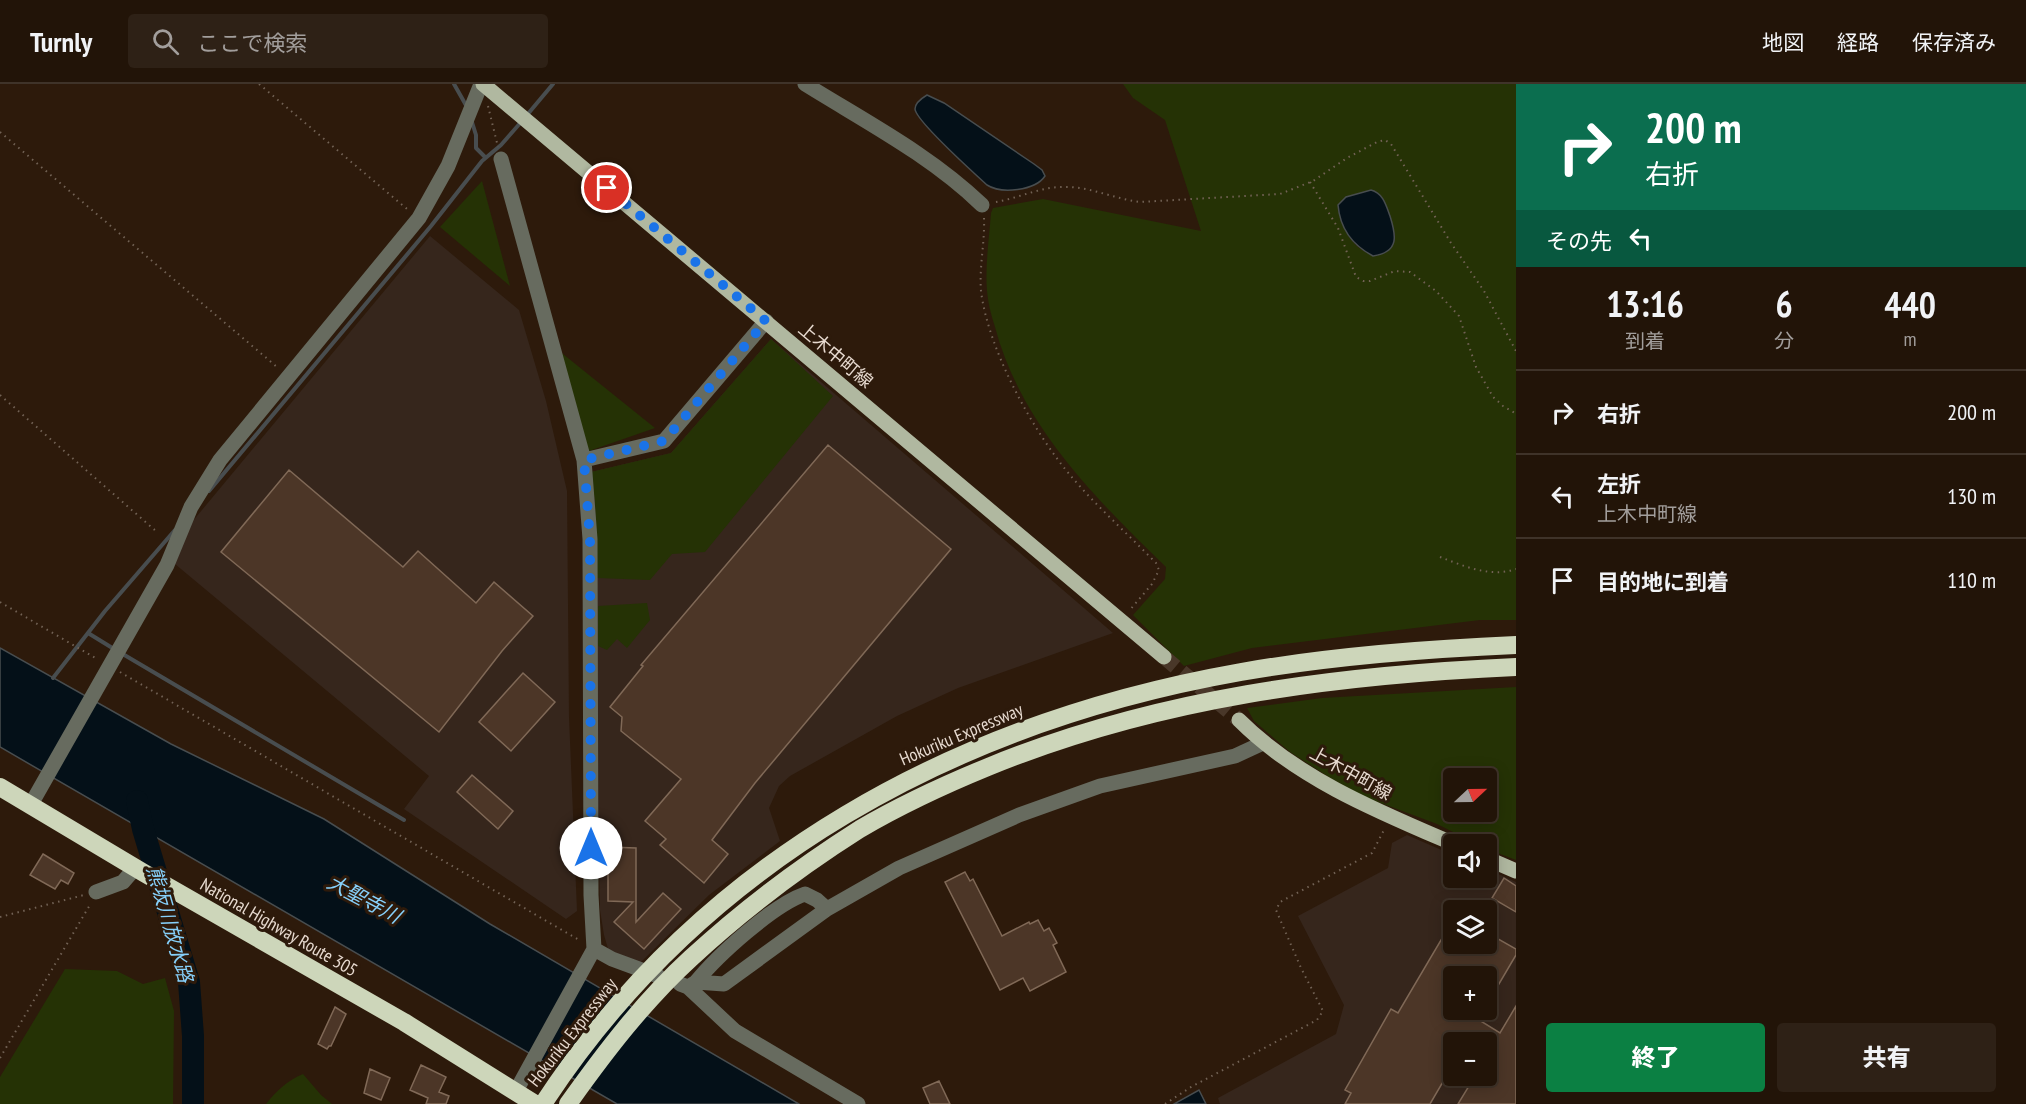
<!DOCTYPE html>
<html lang="ja">
<head>
<meta charset="utf-8">
<style>
  :root { --surface:#221408; --page:#2e2116; --text:#f1f3f6; --muted:#a29e9c; --line:#3f3329; --accent:#0b8043 }
  body { margin:0; font-family:"PT Sans Narrow","Noto Sans JP",sans-serif; background:var(--page); color:var(--text); height:100vh; display:flex; flex-direction:column; font-size:22px; white-space:nowrap }
  * { box-sizing:border-box; margin:0 }
  p { font-size:20px; color:var(--muted) }
  .icon { flex:none; width:33px; height:33px; fill:none; stroke:currentColor; stroke-width:2; stroke-linecap:round; stroke-linejoin:round }
  .map { position:relative; flex:1; overflow:hidden }
  .details { display:flex; flex-direction:column; background:var(--surface); width:510px }
  .details>* { flex:none }
  .hud { background:#0b6e4f; color:#fff; overflow:hidden }
  .needle { width:39px; rotate:68deg }
  .controls { position:absolute; left:1443px; top:684px; display:grid; gap:12px }
  .controls a { display:grid; place-items:center; width:54px; height:54px; border-radius:6px; background:var(--surface); box-shadow:0 3px 15px #0003,0 0 0 2px var(--line); font-size:30px }
  .pin { position:absolute; display:grid; place-items:center; width:51px; height:51px; color:#fff; margin:-26px; border:3px solid #fff; border-radius:50%; box-shadow:0 2px 6px #0007 }
  .me { position:absolute; width:66px; margin:-33px; rotate:0deg; stroke-linejoin:round; filter:drop-shadow(0 0 4px #0008) }
  .turn { display:flex; align-items:center; gap:21px; height:126px; padding:0 30px; font-size:27px }
  .turn .icon { width:78px; height:78px; stroke-width:2.5 }
  .turn b { display:block; font-size:42px; line-height:51px }
  .then { display:flex; align-items:center; height:57px; padding:0 30px; background:#0003; gap:12px; font-size:22px }
  .eta { display:flex; justify-content:space-evenly; align-items:center; height:102px; text-align:center }
  .eta b { font-size:36px; font-weight:800; line-height:42px }
  .primary-button { display:flex; gap:12px; margin-top:auto; padding:12px 30px }
  .primary-button a { flex:1; height:69px; border-radius:6px; background:var(--accent); color:#fff; font-size:24px; font-weight:800; line-height:69px; text-align:center }
  .primary-button a+a { background:var(--page); color:var(--text) }
  ul { padding:0; list-style:none }
  li { display:flex; align-items:center; gap:18px; height:84px; padding:0 30px; border-top:2px solid var(--line) }
  li div { flex:1 }
  li b { display:block; font-size:22px }
  li em { font-style:normal }
  header { display:flex; align-items:center; gap:36px; box-sizing:border-box; height:84px; padding:0 30px; background:var(--surface); border-bottom:2px solid var(--line) }
  header strong { font-size:28px }
  nav { display:flex; gap:33px; margin-inline-start:auto; font-size:21px }
  .search { width:420px; height:54px; background:var(--page); display:flex; align-items:center; gap:15px; box-sizing:border-box; padding:0 21px; border-radius:6px; color:var(--muted); font-size:22px }
  main { display:flex; flex:1; min-height:0 }
  .map>svg:first-child { display:block }
  .industrial { fill:#36261c; fill-rule:evenodd }
  .green { fill:#253205; fill-rule:evenodd }
  .water { fill:#041018; stroke:#484d4f; stroke-width:1.5 }
  .lines { fill:none; stroke-linecap:round; stroke-linejoin:round }
  .stream { stroke:#484d4f; stroke-width:4 }
  .river { stroke:#041018; stroke-width:22 }
  .building { fill:#4c3627; stroke:#806957; stroke-width:1.5 }
  .major-tunnel { stroke:#493729; stroke-width:15; stroke-dasharray:15 8; stroke-linecap:butt }
  .path { stroke:#726255; stroke-width:2; stroke-dasharray:1.5 4.5; stroke-linecap:butt }
  .minor { stroke:#676b5f; stroke-width:15 }
  .major { stroke:#b0b8a0; stroke-width:15 }
  .highway { stroke:#cdd6ba; stroke-width:18 }
  .route { stroke:#1a73e8; stroke-width:10; stroke-dasharray:0 18 }
  .labels { text-anchor:middle; dominant-baseline:central; stroke-width:6; stroke-linejoin:round; paint-order:stroke }
  .street-label { font-size:18px; fill:#e7dad0; stroke:#2d1a0b }
  .water-label { font-size:20px; font-style:italic; fill:#86d0fa; stroke:#2d1a0b }
</style>
</head>
<body>
<header>
<strong>Turnly</strong>
<div class="search"><svg class="icon" aria-label="search" viewBox="0 0 24 24"><circle cx="10" cy="10" r="6"/><path d="M15 15l6 6"/></svg>ここで検索</div>
<nav><a>地図</a><a>経路</a><a>保存済み</a></nav>
</header>
<main>
<div class="map">
<svg width="1516" height="1020" viewBox="0 0 1516 1020">
  <rect width="100%" height="100%" fill="#2d1a0b"/>
  <path class="industrial" d="M430,152L519,226L546,317L567,407L569,633L577,827L566,835L404,725L429,692L175,480L192,438Z
    M771,255L1113,549L958,604L897,632L790,692L779,702L769,724L780,757L709,811L640,879L609,868L604,851L600,826L591,388L671,369Z
    M1407,751L1453,771L1454,794H1486L1487,785L1516,798V1020H1220L1218,1014L1336,950L1344,921L1298,832L1388,784L1392,759ZM1454,826H1486V860H1454ZM1454,892H1486V926H1454ZM1454,958H1486V992H1454Z"/>
  <path class="green" d="M1123,0H1516V536H1480L1252,564L1184,582L1133,531L1165,495L1166,483C1095,414 1021,341 995,243C991,231 988,219 987,207C985,182 989,155 991,129L993,124L1043,115L1201,147L1165,36L1133,14ZM1371,106C1387,114 1391,134 1395,151C1393,156 1390,164 1385,168C1381,171 1377,171 1372,170C1351,165 1340,140 1338,121L1346,113Z
    M482,97L510,202L440,143Z
    M771,255L833,312L705,468L672,470L650,496L597,494L595,418L591,388L671,369Z
    M558,266L655,344L586,368Z
    M647,519L650,536L627,564L617,555L607,566L598,562V522Z
    M1516,603V776L1487,765L1486,760H1477L1437,740L1365,713L1332,695L1290,668L1254,637L1247,624L1322,614ZM1454,694H1486V728H1454Z
    M65,885L117,887L143,900L165,894L174,927L173,1020H0V993Z
    M303,990L321,1011L332,1020H266C276,1007 288,996 303,990Z"/>
  <path class="water" d="M927,11L944,19L1034,80L1042,86L1045,92C1035,107 1001,110 987,101C975,90 916,37 915,25C915,19 922,14 927,11Z
    M1371,106C1383,109 1386,121 1390,132C1396,151 1400,168 1373,172C1352,161 1340,144 1338,121L1346,113Z
    M0,564L171,660L324,735L490,840L799,1020H617L0,663Z
    M1199,1006L1206,1020H1174Z"/>
  <g class="lines">
    <path class="stream" d="M454,0L467,23
      M527,31L553,0
      M471,35L476,51V64L485,73
      M209,407L431,142L482,77L501,61L522,37
      M88,549L114,565
      M121,569L404,736
      M53,594L105,527L175,446"/>
    <path class="river" d="M137,717L143,745L189,898L193,952V1020"/>
  </g>
  <path class="building" d="M828,361L951,465L755,699L712,756L728,770L704,799L660,761L666,755L645,737L681,695L621,647L622,633L610,623L643,582L641,581Z
    M289,386L403,483L418,467L476,519L494,498L533,532L502,567L439,648L221,468Z
    M523,589L555,618L511,667L479,638Z
    M472,691L513,727L498,745L457,708Z
    M608,763L636,764V838L663,809L681,825L644,865L614,838L633,818L608,817Z
    M43,770L74,789L68,800L61,796L55,805L30,791Z
    M965,788L970,797L973,795L1002,852L1029,838L1030,840L1038,836L1044,847L1049,844L1057,859L1053,861L1066,888L1030,907L1023,894L1000,906L945,798Z
    M1504,794L1516,802V828L1492,814Z
    M1454,834V860H1486V848L1516,865V871L1486,922V892H1454V926H1485L1479,936L1500,949L1516,922V1020H1458L1475,992H1486V958H1454V979L1430,1020H1345L1351,1009L1345,1006L1391,925L1398,929Z
    M335,923L346,930L331,962H329L327,965L318,960Z
    M421,981L446,993L439,1008L449,1012L446,1020H426L428,1014L410,1006Z
    M370,985L390,994L381,1016L364,1009Z
    M939,997L950,1020H930L923,1004Z"/>
  <g class="lines">
    <path class="major-tunnel" d="M1164,573L1239,636"/>
    <path class="path" d="M259,0L407,125
      M488,22L498,63
      M0,48L277,283
      M1310,98L1338,144L1356,193L1363,197H1370L1395,187L1410,188L1436,207L1459,232L1476,283L1493,313L1503,322L1515,329
      M996,118C1019,114 1042,102 1066,103C1091,103 1115,115 1140,118L1280,110L1313,97L1347,74L1377,58L1385,56L1391,60L1451,159L1484,207L1516,267
      M984,134C985,158 979,183 981,207C988,265 1032,346 1070,391C1096,422 1128,450 1156,479L1159,486L1152,500L1129,527
      M0,311L157,448
      M1440,473C1464,482 1490,494 1516,485
      M0,518L97,575
      M120,588L579,856
      M0,833L84,811
      M0,974L91,819
      M1165,1020L1191,1003L1317,936L1323,927L1301,884L1276,826L1280,818L1372,769L1385,744"/>
    <path class="minor" d="M805,0C866,38 930,71 982,121
      M501,75L584,376L590,455L591,811L594,865L516,1007
      M584,376L664,357L766,237
      M30,722L167,481L191,423L220,376L419,134L448,82L481,0
      M96,808L123,798L135,784
      M594,865L612,875L658,892
      M696,898C717,872 773,821 805,810L817,816L827,825
      M680,900L688,903L735,947L858,1020
      M688,903L696,898L724,900L827,825L899,784L1019,731L1100,702L1235,672L1263,659"/>
    <path class="major" d="M483,0L1164,573
      M1239,636C1298,695 1379,728 1454,760
      M1486,774L1516,787"/>
    <path class="highway" d="M0,703L144,789L404,938L535,1020
      M543,1020C703,775 957,638 1241,588C1332,572 1424,565 1516,561
      M568,1020C605,968 644,917 691,874C743,826 800,783 860,745C901,721 944,701 988,683C1156,614 1336,591 1516,583"/>
  </g>
  <g class="lines">
    <path class="route" d="M591,764L590,455L584,376L664,357L766,237L607,104"/>
  </g>
  <g class="labels">
    <g class="street-label">
      <text transform="translate(836 271) rotate(40)">上木中町線</text>
      <text transform="translate(961 650) rotate(-23)">Hokuriku Expressway</text>
      <text transform="translate(1351 689) rotate(29)">上木中町線</text>
      <text transform="translate(279 843) rotate(30)">National Highway Route 305</text>
      <text transform="translate(572 948) rotate(-52)">Hokuriku Expressway</text>
    </g>
    <g class="water-label">
      <text transform="translate(364 815) rotate(28)">大聖寺川</text>
      <text transform="translate(170 840) rotate(74)">熊坂川放水路</text>
    </g>
  </g>
</svg>
<div class="controls">
<a><svg class="needle" viewBox="-14 -14 28 28"><path d="M0-13l5 13h-10z" fill="#e53935"/><path d="M0 13l5-13h-10z" fill="#a29e9c"/></svg></a>
<a><svg class="icon" aria-label="sound" viewBox="0 0 24 24"><path d="M4 9h4l5-4v14l-5-4H4zM17 9q2 3 0 6"/></svg></a>
<a><svg class="icon" aria-label="layers" viewBox="0 0 24 24"><path d="M12 4l9 5-9 5-9-5zM3 14l9 5 9-5"/></svg></a>
<a>+</a>
<a>−</a>
</div>
<div class="pin" style="left:607px;top:104px;background:#d93025"><svg class="icon" aria-label="arrive" viewBox="0 0 24 24"><path d="M6 21V4h12l-3 4 3 4H6"/></svg></div>
<svg class="me" style="left:591px;top:764px" viewBox="-20 -20 40 40"><circle r="19" fill="#fff"/><path d="M0-13L10 11 0 6-10 11z" fill="#1a73e8"/></svg>
</div>
<section class="details">
<div class="hud">
<div class="turn"><svg class="icon" aria-label="right" viewBox="0 0 24 24"><path d="M7 20v-9h11M14 6l5 5-5 5"/></svg><div><b>200 m</b>右折</div></div>
<div class="then">その先<svg class="icon" aria-label="left" viewBox="0 0 24 24"><path d="M17 20v-9H6M10 6l-5 5 5 5"/></svg></div>
</div>
<div class="eta">
<div><b>13:16</b><p>到着</p></div>
<div><b>6</b><p>分</p></div>
<div><b>440</b><p>m</p></div>
</div>
<ul>
<li><svg class="icon" aria-label="right" viewBox="0 0 24 24"><path d="M7 20v-9h11M14 6l5 5-5 5"/></svg><div><b>右折</b></div><em>200 m</em></li>
<li><svg class="icon" aria-label="left" viewBox="0 0 24 24"><path d="M17 20v-9H6M10 6l-5 5 5 5"/></svg><div><b>左折</b><p>上木中町線</p></div><em>130 m</em></li>
<li><svg class="icon" aria-label="arrive" viewBox="0 0 24 24"><path d="M6 21V4h12l-3 4 3 4H6"/></svg><div><b>目的地に到着</b></div><em>110 m</em></li>
</ul>
<div class="primary-button"><a>終了</a><a>共有</a></div>
</section>
</main>
</body>
</html>
